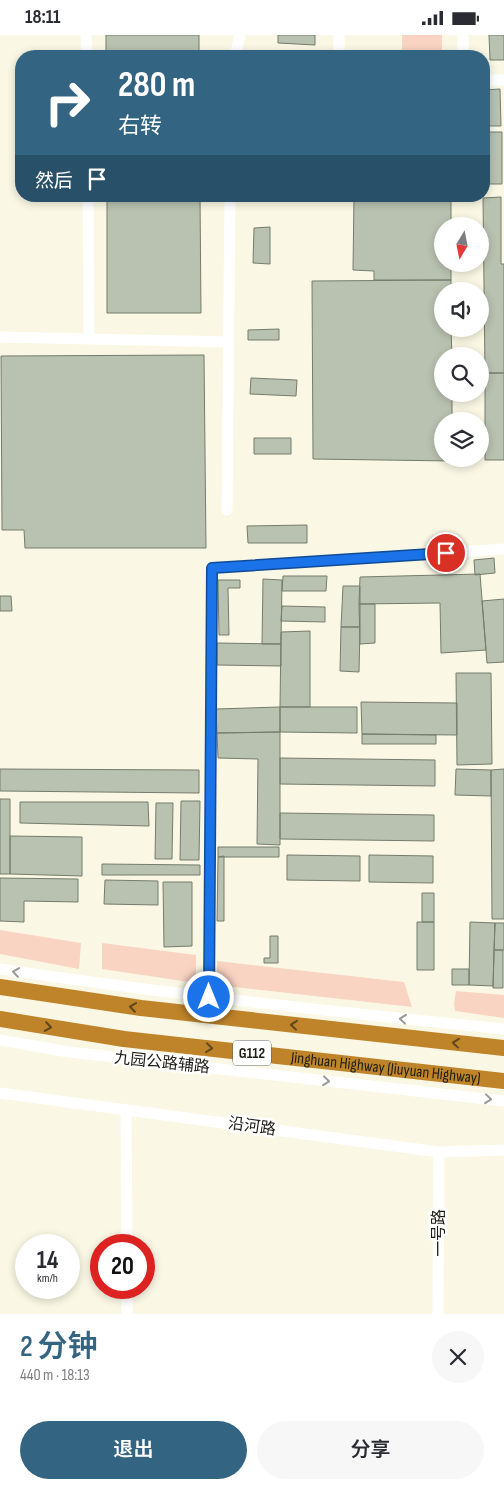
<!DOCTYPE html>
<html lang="zh">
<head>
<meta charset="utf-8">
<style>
  :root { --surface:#fff; --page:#f7f7f7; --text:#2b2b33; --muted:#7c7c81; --accent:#336482 }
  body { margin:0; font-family:"Sofia Sans Condensed","Noto Sans SC",sans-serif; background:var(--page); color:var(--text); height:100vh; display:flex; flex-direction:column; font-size:19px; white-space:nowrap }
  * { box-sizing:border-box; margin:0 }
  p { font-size:16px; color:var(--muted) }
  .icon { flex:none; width:28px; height:28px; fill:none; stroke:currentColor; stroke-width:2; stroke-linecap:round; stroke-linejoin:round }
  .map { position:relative; height:1279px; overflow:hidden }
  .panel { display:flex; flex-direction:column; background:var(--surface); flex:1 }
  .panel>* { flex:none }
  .banner { position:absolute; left:15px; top:15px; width:475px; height:152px; border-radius:20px; box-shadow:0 2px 8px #0003; background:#336482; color:#fff; overflow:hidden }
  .needle { width:32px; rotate:190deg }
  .tools { position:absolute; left:434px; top:182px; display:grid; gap:10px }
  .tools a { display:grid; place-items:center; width:55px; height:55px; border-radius:50%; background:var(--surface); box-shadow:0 2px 8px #0003; font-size:25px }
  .speed { position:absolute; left:15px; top:1199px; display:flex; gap:10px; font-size:25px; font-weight:700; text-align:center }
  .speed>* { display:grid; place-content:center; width:65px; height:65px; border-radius:50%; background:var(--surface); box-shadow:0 2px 8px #0003; line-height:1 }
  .speed small { font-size:12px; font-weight:400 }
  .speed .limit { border:8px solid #d22; background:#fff; color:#111 }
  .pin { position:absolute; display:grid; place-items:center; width:42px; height:42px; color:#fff; margin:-21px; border:2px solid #fff; border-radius:50%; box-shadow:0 1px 5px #0007 }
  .me { position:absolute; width:55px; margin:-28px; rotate:0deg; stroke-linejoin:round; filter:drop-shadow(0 0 4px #0008) }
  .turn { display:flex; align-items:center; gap:18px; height:105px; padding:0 20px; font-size:22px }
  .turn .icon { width:65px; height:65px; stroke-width:2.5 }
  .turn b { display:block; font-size:35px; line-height:42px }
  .then { display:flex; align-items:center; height:48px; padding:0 20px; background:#0003; gap:10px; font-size:19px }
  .round { display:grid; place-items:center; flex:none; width:52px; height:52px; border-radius:26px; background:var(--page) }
  .summary { display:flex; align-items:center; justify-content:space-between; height:85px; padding:0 20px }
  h1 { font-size:30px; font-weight:600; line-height:38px; color:var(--accent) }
  .button { display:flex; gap:10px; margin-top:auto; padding:10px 20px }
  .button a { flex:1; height:58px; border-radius:30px; background:var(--accent); color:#fff; font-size:20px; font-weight:600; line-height:58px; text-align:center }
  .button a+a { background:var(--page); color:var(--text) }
  .status { display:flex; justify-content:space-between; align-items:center; height:35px; padding:0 25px; background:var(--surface); direction:ltr }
  .status svg { height:14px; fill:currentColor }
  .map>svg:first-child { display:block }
  .green { fill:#fad4c3 }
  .building { fill:#b9c1b0; stroke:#757c6d }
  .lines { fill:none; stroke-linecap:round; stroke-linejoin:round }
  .minor { stroke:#fff; stroke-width:11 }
  .highway { stroke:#bf842a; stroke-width:16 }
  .oneway { stroke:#999996 }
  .oneway2 { stroke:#5e461d }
  .route-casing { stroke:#114b97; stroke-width:12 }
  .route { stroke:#1a73e8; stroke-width:9 }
  .labels { text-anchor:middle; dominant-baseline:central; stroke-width:5; stroke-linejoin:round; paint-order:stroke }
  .shield { fill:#fff; stroke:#61605b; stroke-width:1 }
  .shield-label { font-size:15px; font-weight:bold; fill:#1d1c15 }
  .street-label { font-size:16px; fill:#1d1c15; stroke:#fff }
</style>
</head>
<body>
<div class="status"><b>18:11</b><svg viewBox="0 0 49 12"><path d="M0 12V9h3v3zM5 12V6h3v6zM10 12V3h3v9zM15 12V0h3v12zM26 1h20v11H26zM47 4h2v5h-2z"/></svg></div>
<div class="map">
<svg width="504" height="1279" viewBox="0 0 504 1279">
  <rect width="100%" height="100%" fill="#faf8e4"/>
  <path class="green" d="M402,0H442V16H402Z
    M0,895L81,908L79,934L0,919Z
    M102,908L196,920V948L102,934Z
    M217,926L404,947L412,972L217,950Z
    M456,956L504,960V983L455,976L454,969Z"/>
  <path class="building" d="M106,0H199V21H106Z
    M278,0H315V10L278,8Z
    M489,0H504V25H490Z
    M500,54L501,91H484V55Z
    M484,97H502V149H484Z
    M107,161H200L201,278H107Z
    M354,161H451V191H442V229H451V245H374V236L353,235Z
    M501,162V229H504V338H485L483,163Z
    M270,192V229L253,228L254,193Z
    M451,245V256H442V294H451L452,321H442V359H452V386H442V424H452V426L313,424L312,246Z
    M279,294V305H248V295Z
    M204,320L206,513H25L24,495H2L1,321Z
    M485,338H504V425H485Z
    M251,343L297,345L296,361L250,359Z
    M254,403H291V419H254Z
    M307,490V508H248L247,491Z
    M494,523L495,538L475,540L474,525Z
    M480,539L486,615L441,618L440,568L359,569L360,542Z
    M283,541H327L326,556H282Z
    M263,544L282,545L281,609H262Z
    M218,545H240V553H228L229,600H219Z
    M343,551H360V592H341Z
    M0,561H11L12,576H0Z
    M504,564V627L487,628L482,566Z
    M359,569H375V608L360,609Z
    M282,571L325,572V587L281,586Z
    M341,592H360L359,637L340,636Z
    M310,596V672H280L281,597Z
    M217,608L281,609V631L217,630Z
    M456,638H491L492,729L457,730Z
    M361,667L457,668V700L362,699Z
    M280,672H357V698L280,697Z
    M280,672V697L217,698L216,674Z
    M280,697V810L257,809L258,724L218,723L217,698Z
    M362,699L436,700V709H362Z
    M280,723L435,725V751L280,749Z
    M0,734L199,735V758L0,756Z
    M456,734L491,735V761L455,760Z
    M504,734V884H492L491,735Z
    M0,764H10V839H0Z
    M181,766H200L199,825H180Z
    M20,767H148L149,791L20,788Z
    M156,768H173L172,824H155Z
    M280,778L434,780V806L280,804Z
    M10,801L82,802V841L10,839Z
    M218,812H279V822H218Z
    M287,820L360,821V846L287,845Z
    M369,820L433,821V848L369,847Z
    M224,821V886H217L218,822Z
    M102,829L200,830V840H102Z
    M0,843L78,844V867L24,866V887L0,886Z
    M105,845L158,846V870L104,869Z
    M163,847H192V911L164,912Z
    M422,858H434V887H422Z
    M417,887H434V935H417Z
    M470,887L495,888L493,951L469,950Z
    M495,888H504V915H494Z
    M270,901H278V928H264V923H270Z
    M494,915H503V953H493Z
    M452,934H469V950H452Z"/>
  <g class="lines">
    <path class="minor" d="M86,0L87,21
      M339,0V21
      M235,21L240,0
      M463,21V0
      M484,45H504
      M88,161L89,304
      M0,302L229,307
      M227,475L230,161
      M0,934C167,959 336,977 504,994
      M209,961L212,533L504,514
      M0,1005L69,1017L504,1066
      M0,1058L439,1117L504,1115
      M126,1075L127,1210
      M127,1252V1279
      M438,1279L439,1117"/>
    <g class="highway">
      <path d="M0,952L141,973L504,1013"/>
      <path id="s1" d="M0,984L124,1004L504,1046"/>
    </g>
  </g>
  <defs><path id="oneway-chevron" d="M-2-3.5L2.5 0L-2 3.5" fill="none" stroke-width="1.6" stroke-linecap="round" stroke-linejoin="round" transform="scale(1.25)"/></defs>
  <g class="oneway">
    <use href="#oneway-chevron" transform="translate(16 937) rotate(-172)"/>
    <use href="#oneway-chevron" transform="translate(403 984) rotate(-174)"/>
    <use href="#oneway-chevron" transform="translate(326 1046) rotate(6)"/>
    <use href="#oneway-chevron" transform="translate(488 1064) rotate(6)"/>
  </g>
  <g class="oneway2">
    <use href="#oneway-chevron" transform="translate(133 972) rotate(-172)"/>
    <use href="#oneway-chevron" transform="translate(294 990) rotate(-174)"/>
    <use href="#oneway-chevron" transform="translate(48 992) rotate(9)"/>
    <use href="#oneway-chevron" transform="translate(456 1008) rotate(-174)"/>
    <use href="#oneway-chevron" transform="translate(209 1013) rotate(6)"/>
  </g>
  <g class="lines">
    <defs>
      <path id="route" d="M209,962L212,533L446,518"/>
    </defs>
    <use href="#route" class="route-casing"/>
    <use href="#route" class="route"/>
  </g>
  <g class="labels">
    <rect class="shield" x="233" y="1005.5" width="38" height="25" rx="4"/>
    <g class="shield-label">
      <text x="252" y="1018">G112</text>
    </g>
    <g class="street-label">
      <text transform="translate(162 1028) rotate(6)">九园公路辅路</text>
      <text stroke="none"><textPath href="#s1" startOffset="389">Jinghuan Highway (Jiuyuan Highway)</textPath></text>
      <text transform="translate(252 1092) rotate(8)">沿河路</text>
      <text transform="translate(439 1198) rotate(-90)">一号路</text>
    </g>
  </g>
</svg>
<div class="tools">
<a><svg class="needle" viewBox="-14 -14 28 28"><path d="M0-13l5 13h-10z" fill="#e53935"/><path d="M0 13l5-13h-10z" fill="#7c7c81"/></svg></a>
<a><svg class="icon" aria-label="sound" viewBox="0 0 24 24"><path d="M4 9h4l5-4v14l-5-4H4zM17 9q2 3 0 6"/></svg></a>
<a><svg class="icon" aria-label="search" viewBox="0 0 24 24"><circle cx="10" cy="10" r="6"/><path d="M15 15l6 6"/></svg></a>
<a><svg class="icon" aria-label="layers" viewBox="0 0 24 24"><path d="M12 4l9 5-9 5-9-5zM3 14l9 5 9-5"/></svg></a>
</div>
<div class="speed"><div>14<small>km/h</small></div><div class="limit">20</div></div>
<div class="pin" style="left:446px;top:518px;background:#d93025"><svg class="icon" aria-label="arrive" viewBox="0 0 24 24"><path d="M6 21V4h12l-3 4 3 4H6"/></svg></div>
<svg class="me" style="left:209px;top:962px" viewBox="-20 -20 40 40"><circle r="17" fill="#1a73e8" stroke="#fff" stroke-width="3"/><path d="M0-11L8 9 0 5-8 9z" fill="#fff"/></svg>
<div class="banner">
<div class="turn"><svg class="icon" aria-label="right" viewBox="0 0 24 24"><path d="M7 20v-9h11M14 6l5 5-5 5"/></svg><div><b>280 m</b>右转</div></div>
<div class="then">然后<svg class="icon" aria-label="arrive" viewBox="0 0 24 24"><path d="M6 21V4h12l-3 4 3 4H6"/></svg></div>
</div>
</div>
<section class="panel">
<div class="summary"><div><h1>2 分钟</h1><p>440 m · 18:13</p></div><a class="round"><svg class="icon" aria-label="close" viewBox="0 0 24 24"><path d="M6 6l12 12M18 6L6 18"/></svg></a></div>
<div class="button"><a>退出</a><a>分享</a></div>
</section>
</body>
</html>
